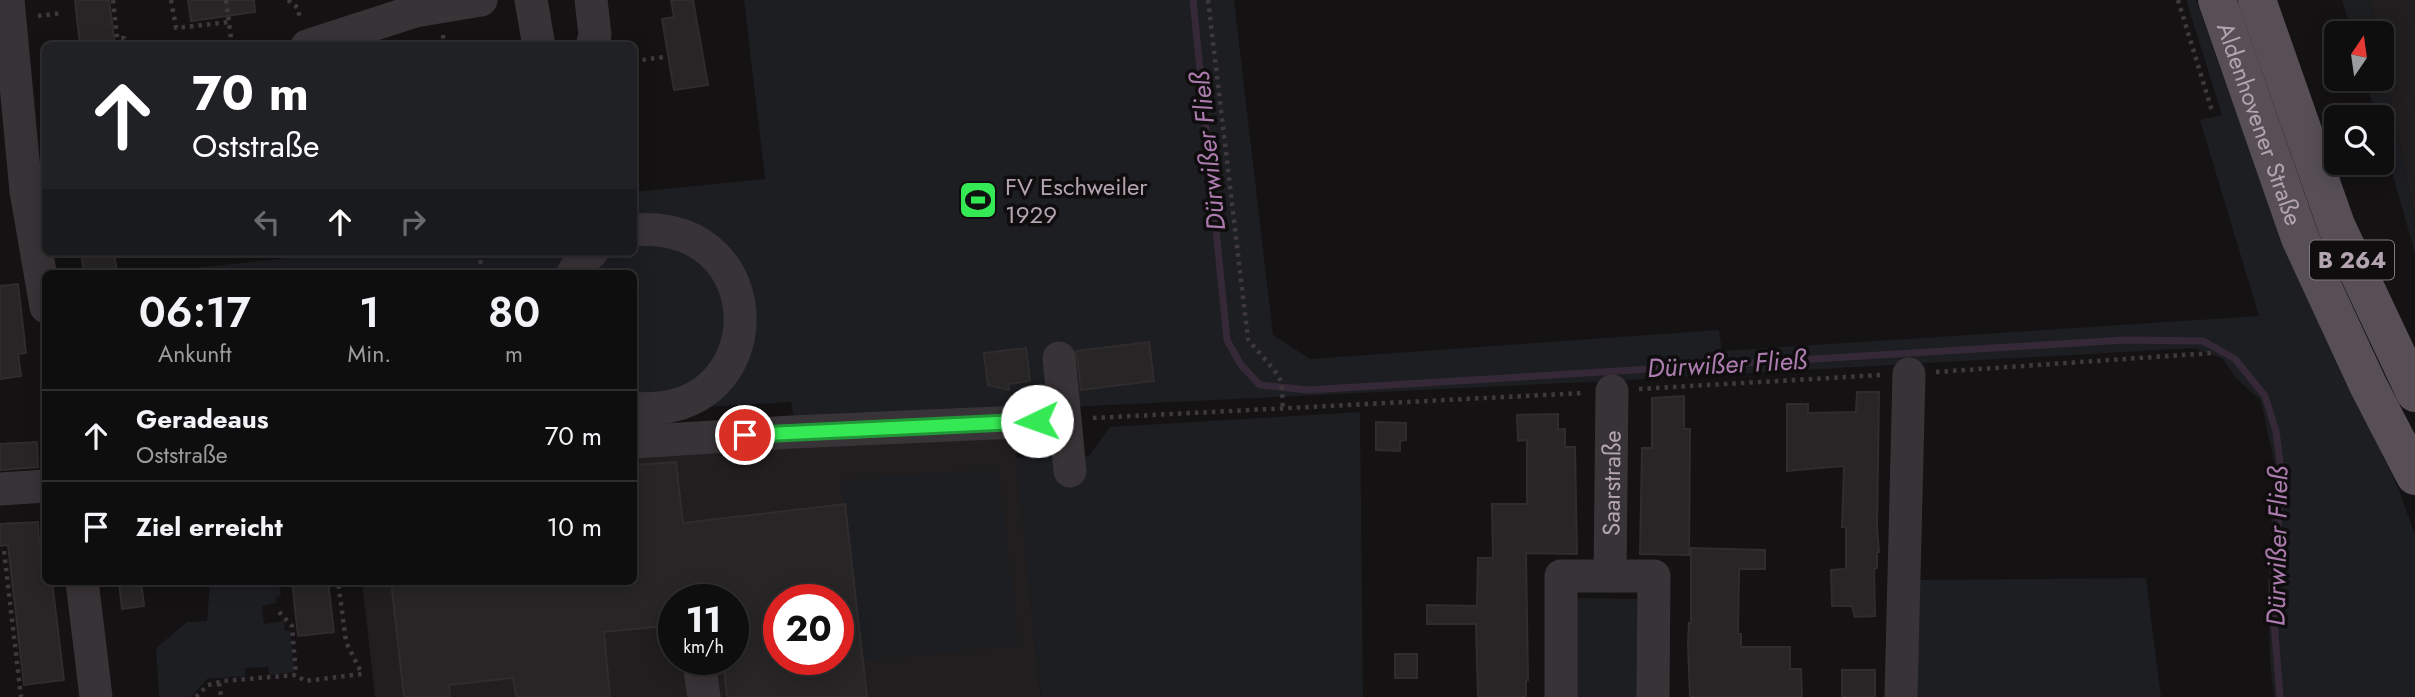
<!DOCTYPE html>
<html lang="de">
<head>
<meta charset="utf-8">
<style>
  :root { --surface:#0f0e0e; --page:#1d1c1c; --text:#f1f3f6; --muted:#9b9c9e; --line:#2f2e2e }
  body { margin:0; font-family:Jost,sans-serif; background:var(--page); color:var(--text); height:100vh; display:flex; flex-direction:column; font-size:26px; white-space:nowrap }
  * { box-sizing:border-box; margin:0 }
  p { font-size:23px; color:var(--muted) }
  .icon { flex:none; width:38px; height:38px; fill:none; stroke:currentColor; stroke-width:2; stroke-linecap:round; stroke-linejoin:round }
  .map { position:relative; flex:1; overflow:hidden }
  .drawer { position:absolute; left:42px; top:270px; width:595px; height:315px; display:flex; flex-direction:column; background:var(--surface); border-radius:10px; box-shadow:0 4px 18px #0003,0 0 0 2px var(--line) }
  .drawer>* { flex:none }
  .hud { position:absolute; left:42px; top:42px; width:595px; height:214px; border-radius:10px; box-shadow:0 4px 18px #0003,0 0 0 2px var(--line); background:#202124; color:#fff; overflow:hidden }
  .needle { width:46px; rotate:13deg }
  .buttons { position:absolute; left:2324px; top:21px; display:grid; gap:14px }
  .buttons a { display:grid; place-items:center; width:70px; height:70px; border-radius:10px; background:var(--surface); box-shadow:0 4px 18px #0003,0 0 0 2px var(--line); font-size:35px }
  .speed { position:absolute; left:658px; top:584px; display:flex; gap:14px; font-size:35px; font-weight:700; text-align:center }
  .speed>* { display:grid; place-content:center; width:91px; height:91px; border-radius:50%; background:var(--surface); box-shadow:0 4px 18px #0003,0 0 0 2px var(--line); line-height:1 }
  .speed small { font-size:18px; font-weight:400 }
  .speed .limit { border:10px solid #d22; background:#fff; color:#111 }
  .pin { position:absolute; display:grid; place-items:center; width:60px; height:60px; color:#fff; margin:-30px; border:4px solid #fff; border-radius:50%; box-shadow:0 2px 7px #0007 }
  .me { position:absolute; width:77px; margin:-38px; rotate:267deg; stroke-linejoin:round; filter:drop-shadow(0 0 5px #0008) }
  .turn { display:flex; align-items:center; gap:24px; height:147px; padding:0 35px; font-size:32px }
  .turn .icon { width:91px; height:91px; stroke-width:2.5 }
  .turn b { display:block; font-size:49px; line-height:60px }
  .lanes { display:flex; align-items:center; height:66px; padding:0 35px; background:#0003; justify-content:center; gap:35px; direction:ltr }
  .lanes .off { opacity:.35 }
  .eta { display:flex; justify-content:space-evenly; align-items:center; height:119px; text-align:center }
  .eta b { font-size:42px; font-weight:600; line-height:49px }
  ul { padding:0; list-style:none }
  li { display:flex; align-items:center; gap:21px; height:91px; padding:0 35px; border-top:2px solid var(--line) }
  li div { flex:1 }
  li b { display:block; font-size:26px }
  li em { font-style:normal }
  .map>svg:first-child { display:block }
  .built { fill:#211e1f; fill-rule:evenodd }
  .green { fill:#1c1e21 }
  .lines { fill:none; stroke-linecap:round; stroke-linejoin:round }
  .stream { stroke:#362937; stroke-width:7 }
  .building { fill:#282526; stroke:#302c2e; stroke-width:2; fill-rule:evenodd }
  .path { stroke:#3f393e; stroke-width:4.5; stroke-dasharray:3.5 5; stroke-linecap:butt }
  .minor { stroke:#383337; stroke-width:33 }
  .major { stroke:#574f55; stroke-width:38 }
  .route-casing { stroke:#229737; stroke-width:18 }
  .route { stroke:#35e955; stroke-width:12 }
  .labels { text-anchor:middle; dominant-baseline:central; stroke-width:7; stroke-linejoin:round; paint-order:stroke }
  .shield { fill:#0f0d0e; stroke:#82777f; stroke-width:2 }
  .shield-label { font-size:23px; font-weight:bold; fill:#b4a4b0 }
  .street-label { font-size:24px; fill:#b4a4b0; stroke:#0f0d0e }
  .poi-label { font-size:24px; fill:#b4a4b0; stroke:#0f0d0e; text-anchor:start }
  .water-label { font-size:26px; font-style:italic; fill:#ac7cae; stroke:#0f0d0e }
</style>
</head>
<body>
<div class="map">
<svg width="2415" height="697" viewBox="0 0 2415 697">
  <rect width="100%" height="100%" fill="#141213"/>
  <path class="built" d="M2370,0H2415V220L2382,57V33H2377Z
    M1014,432L1041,697H375L362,581H634V452ZM674,600H733V660H674ZM779,600H838V660H779Z"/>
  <path class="green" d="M744,0H1234L1273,335L1310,359L1719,330L1722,351L2259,316L2200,120L2222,115L2186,0H2196L2283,243L2399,490L2415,535V697H2274L2270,661L2268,585L2275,466L2261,401L2235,377L2223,359L2195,348L1610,381L794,420L791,402L634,411V273H150L341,252H634V192L765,179Z
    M2342,0H2370L2377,33H2352Z
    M2382,57L2415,220V253L2382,137V117H2376L2365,79H2382Z
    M1360,412L1363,697H1041L1016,458L1089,456L1110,427Z
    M998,469L1019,645L863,661L841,480Z
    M2146,578L2161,697H1910L1911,580Z
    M210,581H278L281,596L276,597V603L262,606L264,624L284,621L285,631H290L294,672L269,675L268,667L245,668V676L207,679L191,697H159L156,648L187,622L207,621Z
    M1574,598L1642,599V697H1574Z"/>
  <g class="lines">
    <path class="stream" d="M1193,0L1227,340L1241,365L1260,385L1308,390L2124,340L2203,341L2235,359L2265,396L2276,431L2282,477L2272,596L2280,697"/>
  </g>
  <path class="building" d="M75,0H109L115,46H80Z
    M188,0H254L255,12L191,21Z
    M671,0H693L708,85L674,90L662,19L674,17Z
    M81,252H114L117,273H84Z
    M18,284L26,353L18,354L21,376L0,379V286Z
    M1149,342L1154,381L1081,390L1076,351Z
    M1026,348L1030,381L1008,384L1009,390L988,385L984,353Z
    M1857,392H1879L1877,528L1879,552H1877V568L1874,569L1875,616L1855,617L1852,606H1832L1831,570L1846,569V527H1842L1844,466L1787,471V404H1808V413L1856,412Z
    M1684,396V429H1690L1689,555L1640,554L1642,448H1652V398Z
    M1558,414V430L1565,429V447H1575L1577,554L1526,553L1528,680H1526V697H1478L1476,624H1427V605L1477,606L1478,558H1493L1492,504H1527V440L1518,441L1517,415Z
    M1376,422L1406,423V440L1400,441V451L1376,450Z
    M37,442L38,467L0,470V444Z
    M676,462L683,523L845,504L867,697H727L723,660H733V600H674V625L604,632L610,697H516L513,678L449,685L450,697H404L391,581H634V465ZM779,600H838V660H779Z
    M38,522L39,544L46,543V581H52L64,680L24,685L8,545L0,546V524Z
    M1691,548L1765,550V569H1739L1738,634H1741V647H1790V669H1801L1802,697H1690L1688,644L1689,623H1691Z
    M119,581H141L144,606L122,609Z
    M292,581H328L334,632L298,636Z
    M1395,654H1417V678H1395Z
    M1842,670H1875V697H1842Z"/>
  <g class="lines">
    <path class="path" d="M113,0L117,38H124L125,46
      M171,0L176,28L229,22
      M226,0L232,46
      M288,0L298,8L300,20
      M1208,0L1248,339C1254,348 1278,372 1280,380C1283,389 1282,400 1283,409
      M2178,0L2212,111
      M38,16L62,13
      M443,35L444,46
      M634,61L664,57
      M479,252L482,273
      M1936,372L2212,353
      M1639,389L1881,375
      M1093,418L1584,393
      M4,551L21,697
      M279,612L292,626L296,675
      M219,683L221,697
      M196,697L208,685L223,681L296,675L305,681L362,674L346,642L338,581"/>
    <g class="minor">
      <path d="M8,0L26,191L46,307"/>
      <path d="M531,0L539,46"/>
      <path d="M591,0L595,35L592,46"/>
      <path d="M307,46L415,11L481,0"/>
      <path d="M634,230C777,219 774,421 634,408"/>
      <path d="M573,273L581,261L592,252"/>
      <path d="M1059,358L1070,471"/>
      <path d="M634,442L792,432L1065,420"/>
      <path d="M0,489L46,486"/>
      <path id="s1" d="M1610,576L1612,391"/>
      <path d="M82,581L96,697"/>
      <path d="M699,663L704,697"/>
      <path d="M1561,697V576H1654L1653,697"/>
      <path d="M1901,697L1909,374"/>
    </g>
    <g class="major">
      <path id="s2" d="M2217,0L2300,238L2368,385L2415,476"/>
      <path d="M2257,0L2336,225L2415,393"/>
    </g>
  </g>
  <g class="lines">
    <defs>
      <path id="route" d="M745,435L1037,421"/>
    </defs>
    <use href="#route" class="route-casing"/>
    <use href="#route" class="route"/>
  </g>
  <defs>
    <symbol id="stadium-square" viewBox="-11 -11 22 22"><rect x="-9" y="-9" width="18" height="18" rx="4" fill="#35e955" stroke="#0f0d0e"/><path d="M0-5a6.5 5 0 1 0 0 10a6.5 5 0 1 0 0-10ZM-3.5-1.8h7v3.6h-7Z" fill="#111"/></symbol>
  </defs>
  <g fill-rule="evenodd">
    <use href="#stadium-square" x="956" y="178" width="44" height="44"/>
  </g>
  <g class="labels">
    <rect class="shield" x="2310" y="240.5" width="84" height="39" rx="5"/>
    <g class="shield-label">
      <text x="2352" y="260">B 264</text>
    </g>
    <g class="street-label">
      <text stroke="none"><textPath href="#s2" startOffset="131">Aldenhovener Straße</textPath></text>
      <text stroke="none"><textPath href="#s1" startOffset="93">Saarstraße</textPath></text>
    </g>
    <g class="poi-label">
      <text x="1005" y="186">FV Eschweiler<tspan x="1005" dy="28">1929</tspan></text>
    </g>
    <g class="water-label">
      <text transform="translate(1208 151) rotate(-96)">Dürwißer Fließ</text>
      <text transform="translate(1727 364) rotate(-3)">Dürwißer Fließ</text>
      <text transform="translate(2277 546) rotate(-89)">Dürwißer Fließ</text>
    </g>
  </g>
</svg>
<div class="buttons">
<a><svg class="needle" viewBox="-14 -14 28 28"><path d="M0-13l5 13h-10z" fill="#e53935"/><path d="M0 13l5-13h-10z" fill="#9b9c9e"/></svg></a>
<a><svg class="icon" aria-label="search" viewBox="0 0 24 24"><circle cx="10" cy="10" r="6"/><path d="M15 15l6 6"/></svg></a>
</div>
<div class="speed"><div>11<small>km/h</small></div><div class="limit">20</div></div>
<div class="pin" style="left:745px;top:435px;background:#d93025"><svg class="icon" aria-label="arrive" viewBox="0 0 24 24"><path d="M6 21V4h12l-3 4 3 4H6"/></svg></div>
<svg class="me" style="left:1037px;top:421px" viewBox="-20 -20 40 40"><circle r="19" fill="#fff"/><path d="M0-13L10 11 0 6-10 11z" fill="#35e955"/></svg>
<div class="hud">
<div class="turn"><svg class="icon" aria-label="ahead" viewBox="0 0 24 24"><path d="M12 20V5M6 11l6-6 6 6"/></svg><div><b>70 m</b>Oststraße</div></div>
<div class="lanes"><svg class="icon off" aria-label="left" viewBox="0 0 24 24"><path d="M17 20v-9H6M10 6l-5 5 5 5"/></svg><svg class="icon" aria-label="ahead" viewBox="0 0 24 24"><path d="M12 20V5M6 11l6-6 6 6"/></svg><svg class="icon off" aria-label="right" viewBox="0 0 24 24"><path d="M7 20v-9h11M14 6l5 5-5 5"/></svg></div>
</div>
<section class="drawer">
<div class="eta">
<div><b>06:17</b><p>Ankunft</p></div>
<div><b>1</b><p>Min.</p></div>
<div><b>80</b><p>m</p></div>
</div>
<ul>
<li><svg class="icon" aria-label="ahead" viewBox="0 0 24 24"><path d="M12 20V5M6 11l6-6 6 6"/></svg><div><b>Geradeaus</b><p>Oststraße</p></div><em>70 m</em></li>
<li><svg class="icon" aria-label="arrive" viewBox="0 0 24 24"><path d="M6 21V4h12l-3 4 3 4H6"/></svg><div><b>Ziel erreicht</b></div><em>10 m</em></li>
</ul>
</section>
</div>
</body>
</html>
